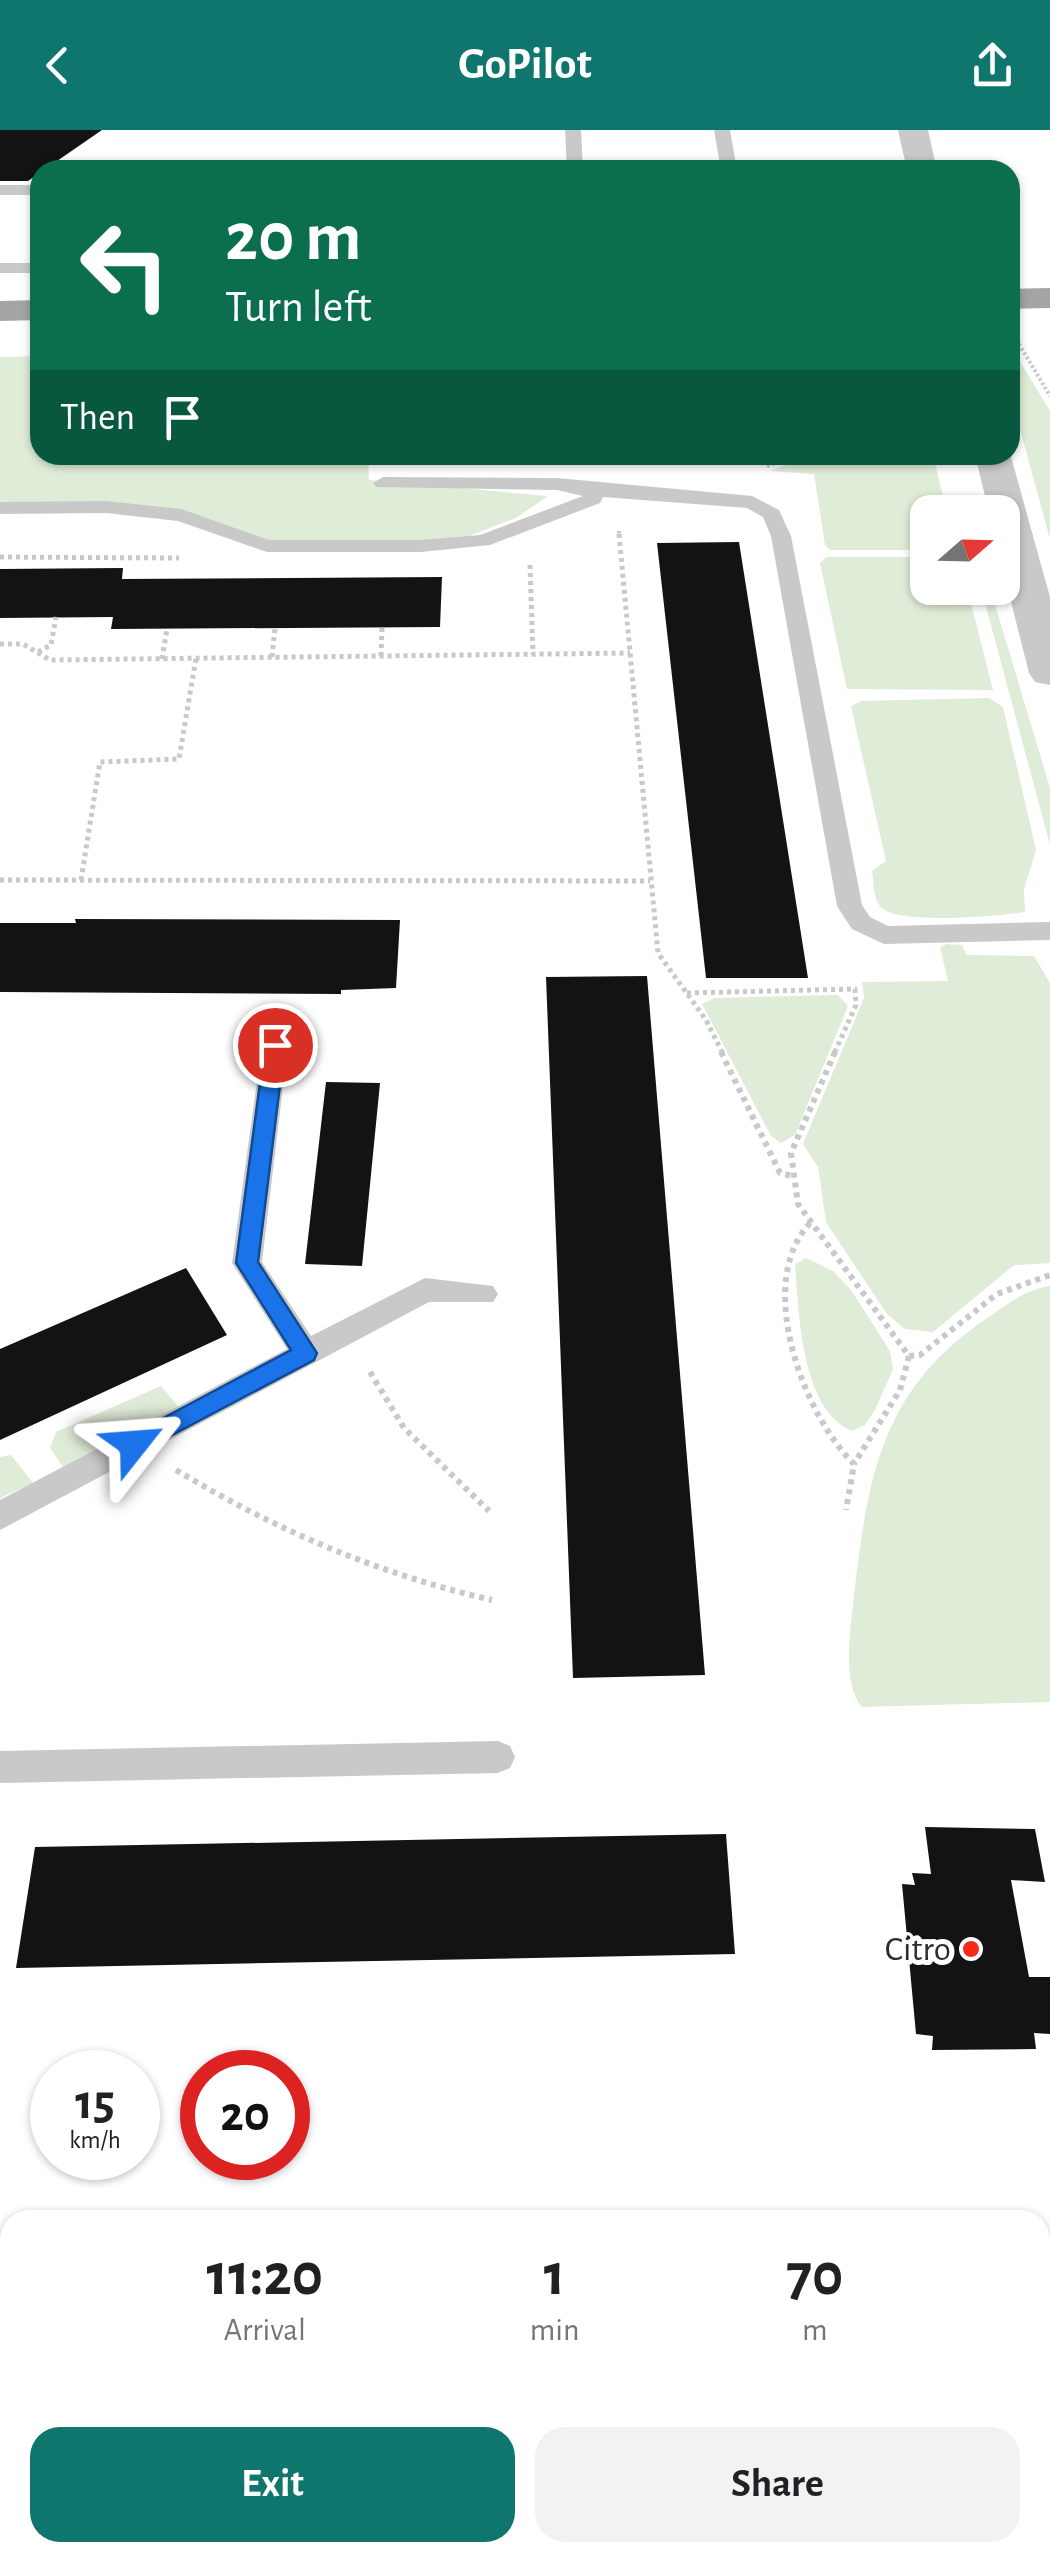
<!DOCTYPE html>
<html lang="en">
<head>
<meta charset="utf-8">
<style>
  :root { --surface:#fff; --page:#f2f2f2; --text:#202124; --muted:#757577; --accent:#0f766e }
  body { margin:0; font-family:"Alegreya Sans",sans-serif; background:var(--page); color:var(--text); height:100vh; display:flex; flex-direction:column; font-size:38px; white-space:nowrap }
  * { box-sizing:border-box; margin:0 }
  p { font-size:32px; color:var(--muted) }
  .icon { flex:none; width:55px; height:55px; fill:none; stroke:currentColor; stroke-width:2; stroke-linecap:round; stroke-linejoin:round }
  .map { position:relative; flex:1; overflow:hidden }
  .details { position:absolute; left:0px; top:2080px; width:1050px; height:352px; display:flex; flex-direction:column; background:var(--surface); border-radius:30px 30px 0 0; box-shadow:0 2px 8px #0004 }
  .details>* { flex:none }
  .top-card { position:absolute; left:30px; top:30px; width:990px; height:305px; border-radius:30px; box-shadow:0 2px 8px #0004; background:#0b6e4f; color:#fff; overflow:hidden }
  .needle { width:65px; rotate:70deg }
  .buttons { position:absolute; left:910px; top:365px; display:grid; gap:20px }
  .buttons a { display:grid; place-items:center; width:110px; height:110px; border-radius:20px; background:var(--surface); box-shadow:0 2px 8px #0004; font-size:50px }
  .speed { position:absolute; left:30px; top:1920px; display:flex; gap:20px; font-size:50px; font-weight:700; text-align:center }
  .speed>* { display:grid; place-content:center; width:130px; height:130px; border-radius:50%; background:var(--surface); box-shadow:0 2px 8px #0004; line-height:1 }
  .speed small { font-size:25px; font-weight:400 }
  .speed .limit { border:15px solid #d22; background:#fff; color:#111 }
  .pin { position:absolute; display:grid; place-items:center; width:85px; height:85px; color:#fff; margin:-42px; border:5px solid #fff; border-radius:50%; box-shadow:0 2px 10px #0007 }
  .me { position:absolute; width:110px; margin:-55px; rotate:62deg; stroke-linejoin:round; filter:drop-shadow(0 0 8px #0008) }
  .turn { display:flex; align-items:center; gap:35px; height:210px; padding:0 30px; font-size:45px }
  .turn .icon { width:130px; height:130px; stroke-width:2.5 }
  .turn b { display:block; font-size:70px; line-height:85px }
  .then { display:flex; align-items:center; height:95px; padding:0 30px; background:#0003; gap:20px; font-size:38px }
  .eta { display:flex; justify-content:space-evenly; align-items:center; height:170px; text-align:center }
  .eta b { font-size:60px; font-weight:700; line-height:70px }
  .cta { display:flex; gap:20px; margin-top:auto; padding:20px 30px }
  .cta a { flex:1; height:115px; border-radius:30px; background:var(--accent); color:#fff; font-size:40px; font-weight:700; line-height:115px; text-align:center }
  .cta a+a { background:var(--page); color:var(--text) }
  header { display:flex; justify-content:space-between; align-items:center; height:130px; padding:0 30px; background:var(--accent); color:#fff; font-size:45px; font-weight:700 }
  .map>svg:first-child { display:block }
  .green { fill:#dfecd7 }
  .building { fill:#131313 }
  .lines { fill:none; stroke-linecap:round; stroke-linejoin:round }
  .path-far2 { stroke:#c9c9c9; stroke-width:4; stroke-dasharray:2.5 2.5; stroke-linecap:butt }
  .path-far1 { stroke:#c9c9c9; stroke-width:5; stroke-dasharray:4 4; stroke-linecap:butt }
  .path { stroke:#c9c9c9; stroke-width:6; stroke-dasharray:5 5; stroke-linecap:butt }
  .service { fill:#c9c9c9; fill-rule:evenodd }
  .minor { fill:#c9c9c9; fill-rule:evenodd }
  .primary { fill:#a4a4a4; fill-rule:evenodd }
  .route { fill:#1a73e8; stroke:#114b97; stroke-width:2.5 }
  .poi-dot { fill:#f72a1a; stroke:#fff; stroke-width:4 }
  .labels { text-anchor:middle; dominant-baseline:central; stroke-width:10; stroke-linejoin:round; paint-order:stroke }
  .near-poi-label { font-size:35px; fill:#2c2c2c; stroke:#fff; text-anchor:end }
</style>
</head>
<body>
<header><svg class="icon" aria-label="back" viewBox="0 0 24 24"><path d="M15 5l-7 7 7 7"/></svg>GoPilot<svg class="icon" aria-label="share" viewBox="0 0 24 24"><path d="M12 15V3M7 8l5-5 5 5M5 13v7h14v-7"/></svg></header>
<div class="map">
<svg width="1050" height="2431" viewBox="0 0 1050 2431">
  <rect width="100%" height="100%" fill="#fff"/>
  <path class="green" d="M1010,222L1015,223L1050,281V409L1010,262Z
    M40,226V325H368L369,350L548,366L516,388L447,414L267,416L181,385L0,378V227Z
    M811,325H933L947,382H928L927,420H830L825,415L814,344L770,341Z
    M826,427H927L928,458H967L993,560L847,559L820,433Z
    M981,458H990L1050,658V715Z
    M989,568L1003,577L1036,720L1024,759L1025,782C998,786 901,795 882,778C873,770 874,753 872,741L886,731L851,576L861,571Z
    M947,814L962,815L967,825L1034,826L1050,853V1133L1014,1135L933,1202L905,1199L887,1184L826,1092L818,1037L803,1014L864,868L862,852L948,851L940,817Z
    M838,865L848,876L795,1005L781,1013L771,1006L702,874L714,868Z
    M806,1128L833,1141L851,1160L890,1221L893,1239L875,1280L865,1295L852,1301C801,1280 799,1183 795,1134Z
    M1050,1156V1572L862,1577C841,1553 851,1496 854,1465C868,1349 880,1262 983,1191C1005,1176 1023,1160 1050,1156Z
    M161,1256L181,1280L63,1337L50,1318L56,1302Z
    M11,1325L33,1353L0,1368V1327Z"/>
  <path class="building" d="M0,0H102L28,51H0Z
    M739,412L808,848H706L657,413Z
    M123,438L122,449L442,447L440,497L111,499L113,487L0,488V439Z
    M75,789L400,790L396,858L341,860V864L0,862V793H76Z
    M647,846L705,1545L573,1548L546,847Z
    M326,952L380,953L362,1136L305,1134Z
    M186,1138L227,1205L0,1310V1219Z
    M925,1697L1035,1699L1045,1752L1011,1750L1029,1847H1050V1904L1034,1903L1036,1919L932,1920L933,1906L916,1904L902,1754L915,1755L912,1743L931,1744Z
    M726,1704L735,1824L16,1838L35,1717Z"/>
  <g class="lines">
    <path class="path-far2" d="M1019,214L1050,266
      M767,336L798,325
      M619,401V406"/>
    <path class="path-far1" d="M619,404L658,823L706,890L723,924
      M0,427L179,428
      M530,435L533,524
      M0,514H23L50,530L630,523
      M38,522L51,515L56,487
      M381,526L382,497
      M272,527L275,498
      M162,529L167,499
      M0,750L650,751
      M81,750L100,632L179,629L196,528
      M687,863L855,859L856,875L834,924"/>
    <path class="path" d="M721,922L780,1043L792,1046
      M835,922L791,1023L798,1074L909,1226L900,1260L854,1334
      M810,1093C754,1153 803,1284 854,1334L846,1380
      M909,1226L920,1225L997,1164L1050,1145
      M370,1242L404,1298L489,1381
      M176,1340C276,1400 378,1444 492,1470"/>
    <path class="service" d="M565,0H581L583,40H567Z
      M714,0H730L737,40H721Z
      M921,34L929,39L799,40L807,35Z
      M0,55H40V65H0Z
      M0,133H40V143H0Z
      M383,347L557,348L752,366L779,380L791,406L862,775L870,787L888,796L1050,792V810L884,814L852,799L837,776L771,406L763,387L747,378L603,367L600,373L490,415L421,422H267L178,391L106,383L0,384V372L106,371L181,379L269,410H421L480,405L583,366L557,360L376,357L373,353Z
      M275,905L288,915L262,1132L311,1206L425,1148L493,1156L498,1164L493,1172H429L0,1400V1370L287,1219L232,1133L262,915Z
      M498,1611L510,1616L515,1627L510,1638L498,1643L0,1653V1621Z"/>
    <path class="minor" d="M898,0H928L937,40H907Z
      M1010,323L1050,467V555L1035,552L1029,543L1002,436V382H989L975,325Z"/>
    <path class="primary" d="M1050,158V178L1010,179V159Z
      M40,170V190L0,191V171Z"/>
  </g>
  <path class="route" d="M275,908L285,915L258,1132L317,1223L314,1230L142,1321H126V1308L291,1220L236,1133L265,915Z"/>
  <circle class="poi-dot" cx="971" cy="1819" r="10"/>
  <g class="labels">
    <g class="near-poi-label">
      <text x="951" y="1819">Citro</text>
    </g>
  </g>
</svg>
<div class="buttons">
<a><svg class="needle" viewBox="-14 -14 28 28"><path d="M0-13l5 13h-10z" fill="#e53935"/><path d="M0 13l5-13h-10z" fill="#757577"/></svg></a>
</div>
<div class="speed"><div>15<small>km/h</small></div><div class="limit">20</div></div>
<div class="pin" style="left:275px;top:915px;background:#d93025"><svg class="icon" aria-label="arrive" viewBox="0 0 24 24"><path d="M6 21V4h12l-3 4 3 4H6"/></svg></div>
<svg class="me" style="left:134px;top:1314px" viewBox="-20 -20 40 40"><path d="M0-17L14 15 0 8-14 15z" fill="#1a73e8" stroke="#fff" stroke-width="4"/></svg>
<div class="top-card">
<div class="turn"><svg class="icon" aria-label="left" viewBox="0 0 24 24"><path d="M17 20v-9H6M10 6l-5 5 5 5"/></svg><div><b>20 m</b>Turn left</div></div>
<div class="then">Then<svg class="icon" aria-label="arrive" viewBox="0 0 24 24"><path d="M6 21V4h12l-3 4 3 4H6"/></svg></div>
</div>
<section class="details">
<div class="eta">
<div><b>11:20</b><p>Arrival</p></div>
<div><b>1</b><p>min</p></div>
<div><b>70</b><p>m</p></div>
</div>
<div class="cta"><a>Exit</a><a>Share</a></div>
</section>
</div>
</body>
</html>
